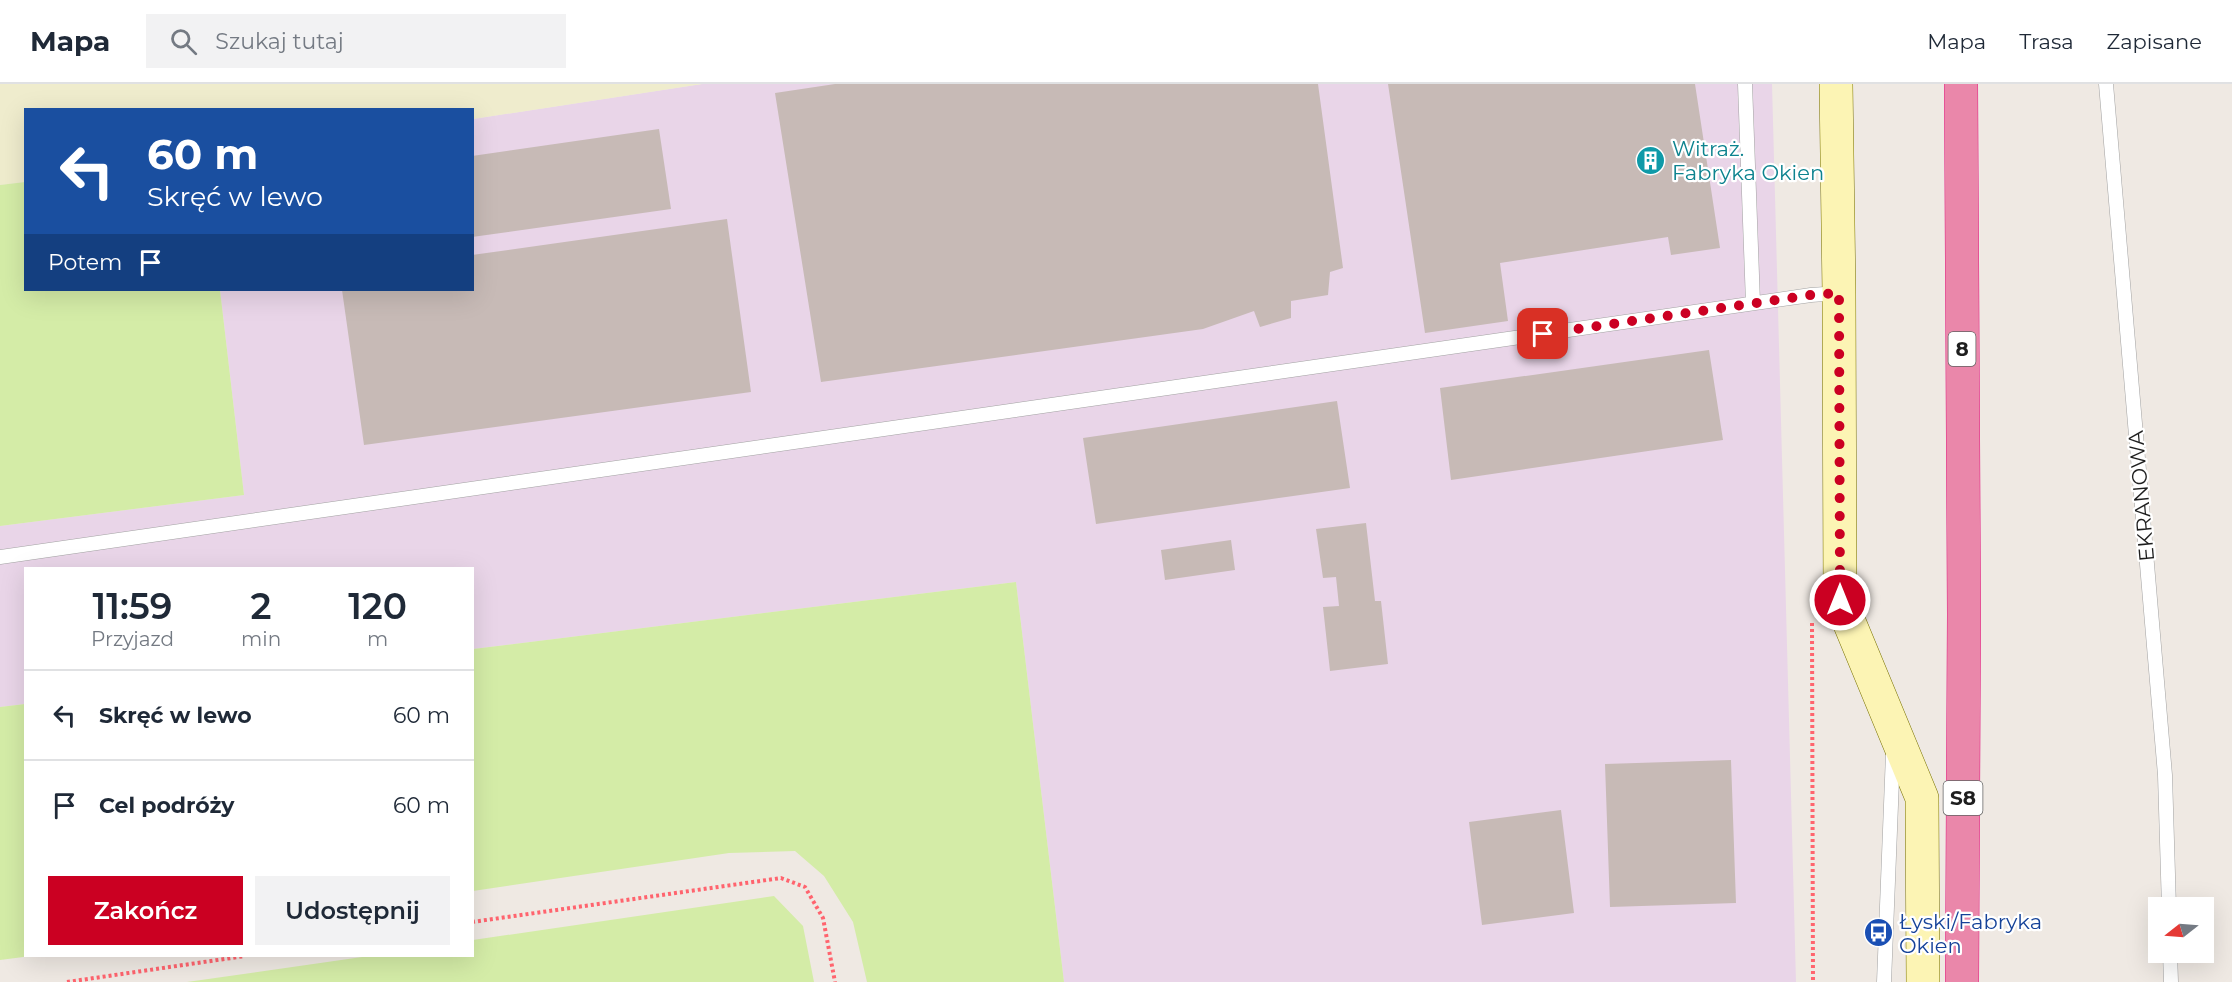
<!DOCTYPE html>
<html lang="pl">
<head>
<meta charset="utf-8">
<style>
  :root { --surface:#fff; --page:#f2f2f3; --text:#1f2937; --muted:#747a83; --line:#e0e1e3; --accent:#cb0022 }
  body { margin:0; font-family:Montserrat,sans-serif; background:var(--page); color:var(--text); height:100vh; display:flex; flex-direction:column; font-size:22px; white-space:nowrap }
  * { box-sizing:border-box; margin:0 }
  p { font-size:20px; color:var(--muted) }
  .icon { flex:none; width:33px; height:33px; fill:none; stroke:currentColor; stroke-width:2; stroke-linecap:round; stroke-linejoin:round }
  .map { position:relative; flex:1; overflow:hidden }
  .side { position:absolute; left:24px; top:483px; width:450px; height:390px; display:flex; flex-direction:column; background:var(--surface); border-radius:0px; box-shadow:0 6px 24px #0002 }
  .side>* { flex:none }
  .banner { position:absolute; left:24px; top:24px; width:450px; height:183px; border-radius:0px; box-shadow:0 6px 24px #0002; background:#1a4fa0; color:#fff; overflow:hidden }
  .needle { width:39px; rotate:253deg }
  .buttons { position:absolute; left:2148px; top:813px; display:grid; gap:12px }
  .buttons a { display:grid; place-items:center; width:66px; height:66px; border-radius:0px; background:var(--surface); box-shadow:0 6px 24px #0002; font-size:30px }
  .pin { position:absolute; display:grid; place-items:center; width:51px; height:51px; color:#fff; margin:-26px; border-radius:12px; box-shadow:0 3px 9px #0006 }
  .me { position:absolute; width:66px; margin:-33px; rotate:0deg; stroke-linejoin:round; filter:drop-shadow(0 0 4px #0008) }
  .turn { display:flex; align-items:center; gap:21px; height:126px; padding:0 24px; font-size:27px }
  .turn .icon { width:78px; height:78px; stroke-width:2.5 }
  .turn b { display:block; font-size:42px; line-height:51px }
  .then { display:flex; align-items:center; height:57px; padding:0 24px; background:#0003; gap:12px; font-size:22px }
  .eta { display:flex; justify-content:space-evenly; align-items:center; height:102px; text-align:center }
  .eta b { font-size:36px; font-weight:600; line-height:42px }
  .primary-button { display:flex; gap:12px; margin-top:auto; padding:12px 24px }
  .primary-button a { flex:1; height:69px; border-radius:0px; background:var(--accent); color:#fff; font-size:24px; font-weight:600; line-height:69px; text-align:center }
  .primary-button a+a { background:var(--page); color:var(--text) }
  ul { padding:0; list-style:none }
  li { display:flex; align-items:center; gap:18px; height:90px; padding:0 24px; border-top:2px solid var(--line) }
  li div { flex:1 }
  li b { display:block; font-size:22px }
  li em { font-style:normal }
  header { display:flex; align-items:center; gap:36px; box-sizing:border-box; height:84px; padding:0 30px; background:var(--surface); border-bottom:2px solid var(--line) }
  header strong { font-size:28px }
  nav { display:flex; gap:33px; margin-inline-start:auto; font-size:21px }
  .search { width:420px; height:54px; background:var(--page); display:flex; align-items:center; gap:15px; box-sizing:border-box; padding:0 21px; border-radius:0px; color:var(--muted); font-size:22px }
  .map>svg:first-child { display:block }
  .industrial { fill:#e9d5e8 }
  .farmland { fill:#efeccd }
  .grass { fill:#d4eca7 }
  .building { fill:#c7bab6 }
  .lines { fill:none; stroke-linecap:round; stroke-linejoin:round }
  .lane-casing { stroke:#a2a2a2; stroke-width:15 }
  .secondary-casing { stroke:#797200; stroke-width:34 }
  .highway-casing { stroke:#e11d81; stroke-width:34 }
  .path { stroke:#ff646e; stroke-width:4; stroke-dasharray:3 3; stroke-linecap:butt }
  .lane { stroke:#fff; stroke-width:14 }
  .secondary { stroke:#fcf4b4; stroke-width:33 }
  .highway { stroke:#ea87aa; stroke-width:33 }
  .route { stroke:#cb0022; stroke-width:10; stroke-dasharray:0 18 }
  .labels { text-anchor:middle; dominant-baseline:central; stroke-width:4.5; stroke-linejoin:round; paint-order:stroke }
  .shield { fill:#fff; stroke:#626262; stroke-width:1.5 }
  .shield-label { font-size:20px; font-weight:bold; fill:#1e1e1e }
  .culture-label { font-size:21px; fill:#0d838f; stroke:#fff; text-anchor:start }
  .street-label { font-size:21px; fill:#1e1e1e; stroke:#fff }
  .transit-label { font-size:21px; fill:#164399; stroke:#fff; text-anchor:start }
</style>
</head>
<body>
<header>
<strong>Mapa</strong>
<div class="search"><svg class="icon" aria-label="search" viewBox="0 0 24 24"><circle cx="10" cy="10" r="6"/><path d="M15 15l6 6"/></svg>Szukaj tutaj</div>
<nav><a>Mapa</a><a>Trasa</a><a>Zapisane</a></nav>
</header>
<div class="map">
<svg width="2232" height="898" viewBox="0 0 2232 898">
  <rect width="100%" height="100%" fill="#efe9e3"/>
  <path class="industrial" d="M702,0H1772L1796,898H1064L1016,498L473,565L472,484H26L25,620L0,623V442L244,411L220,206H472L473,35Z"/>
  <path class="farmland" d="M0,0H702L473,35L472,26H26L25,98L0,101Z"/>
  <path class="grass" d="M25,98L26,206H220L244,411L0,442V101Z
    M1016,498L1064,898H867L853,838L824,792L795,767L729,769L473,807V565Z
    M25,620L26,872H31L0,876V623Z
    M774,812L803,842L814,898H187L369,872H472L473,856Z"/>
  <path class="building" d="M835,0H1318L1343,184L1330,188L1328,211L1291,217V234L1260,243L1254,227L1203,245L821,298L775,9Z
    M1388,0H1695L1720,164L1671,171L1668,153L1500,179L1508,237L1425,249Z
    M659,45L671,125L472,153V72Z
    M727,135L751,308L364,361L342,206H472V171Z
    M1709,266L1723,356L1451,396L1440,304Z
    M1337,317L1350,404L1096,440L1083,354Z
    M1366,439L1375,517H1381L1388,580L1330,587L1323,523L1339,522L1336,493L1323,494L1316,445Z
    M1231,456L1235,486L1165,496L1161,466Z
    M1731,676L1736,819L1610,823L1605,680Z
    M1561,726L1574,829L1482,841L1469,738Z"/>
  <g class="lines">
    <defs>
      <path id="lane" d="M1745,0L1753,219
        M2106,0L2165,691L2169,824
        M0,473L1811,211L1839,209
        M2170,868L2171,898
        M1884,898L1893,670"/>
      <path id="secondary" d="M1836,0L1839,209L1840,516L1922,714L1923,898"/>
      <path id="highway" d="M1961,0L1964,530L1962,898"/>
    </defs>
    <use href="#lane" class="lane-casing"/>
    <use href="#secondary" class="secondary-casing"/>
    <use href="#highway" class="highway-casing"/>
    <path class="path" d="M1812,539L1813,898
      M472,838L781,794L805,803L823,834L835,898
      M67,898L245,872"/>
    <use href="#lane" class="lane"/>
    <use href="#secondary" class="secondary"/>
    <use href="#highway" class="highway"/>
  </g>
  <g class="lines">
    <path class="route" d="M1543,250L1811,211L1839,209L1840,516"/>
  </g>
  <defs>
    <symbol id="building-disc" viewBox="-11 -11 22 22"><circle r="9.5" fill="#0f9aa8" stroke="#fff"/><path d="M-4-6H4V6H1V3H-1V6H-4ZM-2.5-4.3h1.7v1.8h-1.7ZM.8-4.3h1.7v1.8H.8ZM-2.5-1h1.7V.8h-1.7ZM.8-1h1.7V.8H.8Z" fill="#fff"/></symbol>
    <symbol id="bus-disc" viewBox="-11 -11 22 22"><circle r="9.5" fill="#1a4fb4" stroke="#fff"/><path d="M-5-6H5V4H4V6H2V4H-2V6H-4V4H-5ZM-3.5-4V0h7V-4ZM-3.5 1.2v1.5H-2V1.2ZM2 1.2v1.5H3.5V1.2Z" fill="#fff"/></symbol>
  </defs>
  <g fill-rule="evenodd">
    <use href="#building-disc" x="1634" y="60" width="33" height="33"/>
    <use href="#bus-disc" x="1862" y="832" width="33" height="33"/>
  </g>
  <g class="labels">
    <g class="shield">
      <rect x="1948.5" y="248" width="27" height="34" rx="4.5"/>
      <rect x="1943.5" y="697" width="39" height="34" rx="4.5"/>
    </g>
    <g class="shield-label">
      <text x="1962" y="265">8</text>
      <text x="1963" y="714">S8</text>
    </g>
    <g class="culture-label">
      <text x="1672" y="64">Witraż.<tspan x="1672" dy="24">Fabryka Okien</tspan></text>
    </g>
    <g class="street-label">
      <text transform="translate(2141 412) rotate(-95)">EKRANOWA</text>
    </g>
    <g class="transit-label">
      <text x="1899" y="837">Łyski/Fabryka<tspan x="1899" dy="24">Okien</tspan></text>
    </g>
  </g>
</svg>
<div class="buttons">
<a><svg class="needle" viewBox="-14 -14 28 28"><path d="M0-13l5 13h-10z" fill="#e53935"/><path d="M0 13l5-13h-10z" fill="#747a83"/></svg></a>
</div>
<div class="pin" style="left:1543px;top:250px;background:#d93025"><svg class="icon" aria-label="arrive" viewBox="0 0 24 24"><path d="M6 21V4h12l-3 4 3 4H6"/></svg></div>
<svg class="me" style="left:1840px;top:516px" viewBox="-20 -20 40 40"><circle r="17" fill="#cb0022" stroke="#fff" stroke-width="3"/><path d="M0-11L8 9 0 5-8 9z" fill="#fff"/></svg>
<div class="banner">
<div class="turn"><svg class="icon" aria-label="left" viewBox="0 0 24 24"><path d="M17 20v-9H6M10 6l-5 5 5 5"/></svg><div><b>60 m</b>Skręć w lewo</div></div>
<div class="then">Potem<svg class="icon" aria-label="arrive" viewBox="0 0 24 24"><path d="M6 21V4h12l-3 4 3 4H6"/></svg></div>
</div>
<section class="side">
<div class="eta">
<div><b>11:59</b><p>Przyjazd</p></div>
<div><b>2</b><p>min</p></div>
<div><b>120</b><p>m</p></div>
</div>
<ul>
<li><svg class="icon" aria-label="left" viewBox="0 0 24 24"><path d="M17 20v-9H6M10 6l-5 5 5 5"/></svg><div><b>Skręć w lewo</b></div><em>60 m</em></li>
<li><svg class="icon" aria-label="arrive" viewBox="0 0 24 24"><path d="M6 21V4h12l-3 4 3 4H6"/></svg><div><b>Cel podróży</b></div><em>60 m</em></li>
</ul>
<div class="primary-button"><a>Zakończ</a><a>Udostępnij</a></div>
</section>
</div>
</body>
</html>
